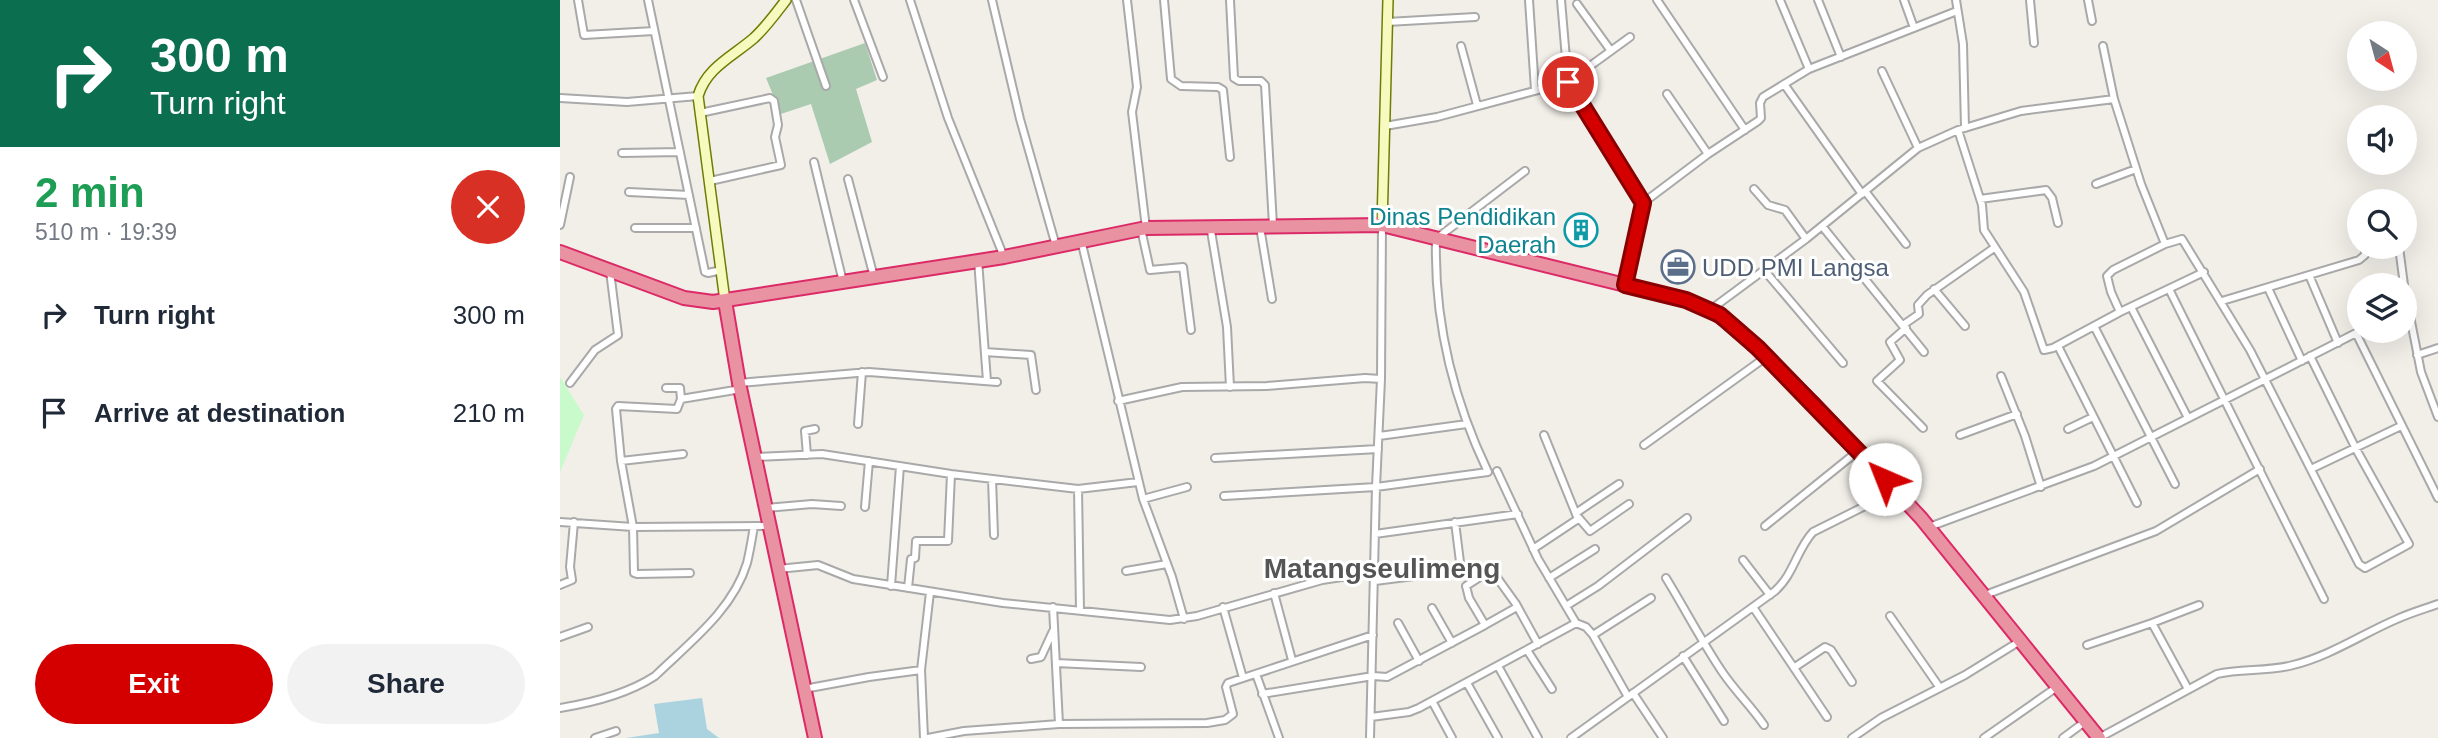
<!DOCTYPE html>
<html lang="en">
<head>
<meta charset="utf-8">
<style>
  :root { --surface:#fff; --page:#f2f2f3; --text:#1f2937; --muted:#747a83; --accent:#d40000 }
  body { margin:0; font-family:Arial,sans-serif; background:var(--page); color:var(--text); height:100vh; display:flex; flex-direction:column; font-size:26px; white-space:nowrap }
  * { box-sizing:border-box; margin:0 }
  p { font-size:23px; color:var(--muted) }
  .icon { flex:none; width:38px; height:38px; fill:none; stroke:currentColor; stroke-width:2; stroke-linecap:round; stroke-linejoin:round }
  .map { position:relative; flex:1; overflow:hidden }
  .drawer { display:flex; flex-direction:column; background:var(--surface); width:560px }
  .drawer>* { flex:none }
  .hud { background:#0b6e4f; color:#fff; overflow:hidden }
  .needle { width:46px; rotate:144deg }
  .controls { position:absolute; left:1787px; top:21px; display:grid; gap:14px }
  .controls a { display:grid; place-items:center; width:70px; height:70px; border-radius:50%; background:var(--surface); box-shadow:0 7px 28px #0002; font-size:35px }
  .pin { position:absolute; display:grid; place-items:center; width:60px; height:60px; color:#fff; margin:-30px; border:4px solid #fff; border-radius:50%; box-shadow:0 2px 7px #0007 }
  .me { position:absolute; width:77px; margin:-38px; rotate:316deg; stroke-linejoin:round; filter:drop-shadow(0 0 5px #0008) }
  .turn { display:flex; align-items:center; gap:24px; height:147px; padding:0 35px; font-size:32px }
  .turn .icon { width:91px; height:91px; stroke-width:2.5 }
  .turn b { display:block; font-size:49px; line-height:60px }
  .round { display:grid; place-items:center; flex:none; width:74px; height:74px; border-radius:37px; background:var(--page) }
  .summary { display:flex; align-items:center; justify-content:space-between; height:119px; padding:0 35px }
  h1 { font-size:42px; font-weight:700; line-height:52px; color:#1e9e55 }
  .action { display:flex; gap:14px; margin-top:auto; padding:14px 35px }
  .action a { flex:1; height:80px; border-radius:42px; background:var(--accent); color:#fff; font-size:28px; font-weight:700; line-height:80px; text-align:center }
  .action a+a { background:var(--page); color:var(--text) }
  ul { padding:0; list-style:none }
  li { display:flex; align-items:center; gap:21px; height:98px; padding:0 35px }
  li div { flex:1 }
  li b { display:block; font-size:26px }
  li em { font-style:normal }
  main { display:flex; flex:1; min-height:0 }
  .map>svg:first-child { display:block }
  .cemetery { fill:#aacbaf }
  .park { fill:#c8facc }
  .water { fill:#aad3df }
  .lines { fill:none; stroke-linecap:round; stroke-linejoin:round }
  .street-casing { stroke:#a9a9a9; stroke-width:10 }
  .secondary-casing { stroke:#707d05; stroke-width:12 }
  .highway-casing { stroke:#dc2a67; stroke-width:16 }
  .street { stroke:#fff; stroke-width:6 }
  .secondary { stroke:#f7fabf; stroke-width:9 }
  .highway { stroke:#e892a2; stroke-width:12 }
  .route-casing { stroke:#8a0000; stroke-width:18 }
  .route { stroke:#d40000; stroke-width:12 }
  .labels { text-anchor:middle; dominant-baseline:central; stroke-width:6; stroke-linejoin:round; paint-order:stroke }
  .culture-label { font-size:24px; fill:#0d838f; stroke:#fff; text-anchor:end }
  .service-label { font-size:24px; fill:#4e5e75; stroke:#fff; text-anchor:start }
  .quarter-label { font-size:28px; font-weight:bold; fill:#555; stroke:#fff }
</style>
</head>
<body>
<main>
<section class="drawer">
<div class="hud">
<div class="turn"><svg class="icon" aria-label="right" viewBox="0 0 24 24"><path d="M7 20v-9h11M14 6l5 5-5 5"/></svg><div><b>300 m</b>Turn right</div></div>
</div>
<div class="summary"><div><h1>2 min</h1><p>510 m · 19:39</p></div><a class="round" style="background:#d93025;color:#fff"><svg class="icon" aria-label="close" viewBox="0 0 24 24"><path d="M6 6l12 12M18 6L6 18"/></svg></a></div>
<ul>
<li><svg class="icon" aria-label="right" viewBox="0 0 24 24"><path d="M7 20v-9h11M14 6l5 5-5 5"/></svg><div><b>Turn right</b></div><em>300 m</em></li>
<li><svg class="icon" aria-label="arrive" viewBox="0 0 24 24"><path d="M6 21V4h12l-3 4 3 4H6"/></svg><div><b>Arrive at destination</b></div><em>210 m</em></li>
</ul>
<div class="action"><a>Exit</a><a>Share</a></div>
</section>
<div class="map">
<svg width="1878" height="738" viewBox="0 0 1878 738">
  <rect width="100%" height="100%" fill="#f2efe9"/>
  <path class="cemetery" d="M305,43L317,80L296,89L312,142L270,164L251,104L221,114L206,78Z"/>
  <path class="park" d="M0,377L24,415L0,472Z"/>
  <path class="water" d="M142,698L147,729L159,738H66L99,733L94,704Z"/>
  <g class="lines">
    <defs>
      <path id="street" d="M18,0L24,35L94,31
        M88,0L145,272L148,273L162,270
        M236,0L266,86
        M294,0L323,77
        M350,0L388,118L444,257
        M432,0L460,119L496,246
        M567,0L577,87L572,112L586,228
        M604,0L611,79L621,86L658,87L663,90L670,157
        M670,0L674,78L679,81H701L705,85L713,225
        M969,0L975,90
        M1001,0L1008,82L1083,203
        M1097,0L1185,130
        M1220,0L1249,69
        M1258,0L1281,57
        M1344,0L1354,28
        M1396,0L1403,44L1405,128
        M1470,0L1474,43
        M1528,0L1532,21
        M1017,4L1051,51
        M827,22L915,17
        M901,46L917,105
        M1543,46L1554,99L1581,184L1605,244L1622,239L1690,350L1799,564L1805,568L1849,544L1796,449L1750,356
        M1322,71L1358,148
        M1224,84L1302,194
        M1107,94L1148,154
        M0,98L67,102L138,96
        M140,113L210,98L214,101L218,125L215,137L221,165L150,181
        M825,126L877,117L1008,82L1070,37
        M1398,130L1422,205L1424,230L1464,292L1484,350L1493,348L1560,312L1644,272
        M62,153L120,152
        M254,162L283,282
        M288,179L314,277
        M1536,184L1576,169
        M1194,189L1208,205L1225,210L1246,239
        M1305,191L1346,244
        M69,192L129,195
        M1420,199L1486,190L1492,198L1498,223
        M0,225L10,177
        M650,225L667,327L670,387
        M1262,226L1364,352
        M700,227L712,299
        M75,228H136
        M581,229L590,270L623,267L631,330
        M521,240L583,499L612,577L624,619
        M1839,247L1844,285
        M418,260L427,381
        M1204,270L1283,363
        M1749,275L1778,343
        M1065,284L1083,203L1148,154L1198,121L1201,118L1200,103L1203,97L1249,69L1397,11
        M1844,286L1861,372L1878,417
        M1708,288L1742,361
        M1374,289L1405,326
        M1609,289L1764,599
        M1662,301L1799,260L1805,255V247
        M1571,307L1628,418
        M1150,310L1246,239L1358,148L1398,130L1461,111L1554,99
        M1560,312L1551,292L1547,276L1553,270L1605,244
        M1343,325L1359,314L1358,305L1367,295L1434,248
        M1534,326L1615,484
        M1346,328L1330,342L1340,360L1317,381L1363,428
        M1796,333L1878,498
        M1498,346L1577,503
        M425,352L471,355L476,390
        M1857,355L1878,348
        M1441,376L1465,436L1481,487
        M10,383L35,350L58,335L50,271
        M179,383L309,372L437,382
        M106,388H120L121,399L181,389
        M121,399L117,409L58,406L56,409L61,461L73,527L74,573L77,574L130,573
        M558,401L622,387L707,386L805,378L821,379
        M298,424L302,372
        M1508,429L1533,417
        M1400,435L1457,414
        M819,436L907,424
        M1084,445L1206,357
        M247,455L245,431L255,429
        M195,457L262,454L391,474L518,489L578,482
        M655,458L818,449
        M61,461L123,454
        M1751,469L1841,426
        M937,471L978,559L1016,623L1026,627L1033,635L1068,697
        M432,479L434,535
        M518,489L520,610
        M664,496L816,487L928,472C893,399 874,320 876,239L965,171
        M583,499L627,487
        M305,507L309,461
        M206,508L252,504L281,506
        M1016,513L1059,484
        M1018,517L1030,531L1069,504
        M0,522L73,527L209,526
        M1205,526L1298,451
        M1369,527L1534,466L1800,331
        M815,534L958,514
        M973,549L1018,519L984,435
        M1183,560L1210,595
        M218,569L258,565L293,579L443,603L610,620L637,616L762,580L815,572
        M566,571L607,564
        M989,578L1035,549
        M1106,578C1125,609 1142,642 1163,673C1176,692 1191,706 1204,725
        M815,581L901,570L895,522
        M0,585L12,580L10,567L14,522
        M331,586L340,466
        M348,588L351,559L355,558L356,541H388L391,474
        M714,593L732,660
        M1425,595L1596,531L1700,469
        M1006,606L1038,586L1127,518
        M493,607L499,724
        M663,607L683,678
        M957,607L925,625L909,598L906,586L926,573L933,572L956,604L978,644
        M1193,607L1267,717
        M872,608L892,643
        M1330,616L1380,688
        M838,623L859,661
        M1592,623L1639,605
        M1033,635L1091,598
        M0,637L28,627
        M1527,645L1592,623L1628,689
        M967,650L992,689
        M1123,656L1164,721
        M471,659L481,657L493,631
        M496,663L581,667
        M938,666L978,738
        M1235,667L1265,647L1271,650L1292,682
        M696,674L719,738
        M907,683L938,738
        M244,689L309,677L361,670
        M1073,693L1103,738
        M702,694L813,676L827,677L925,625
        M872,701L892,738
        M0,708C31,703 69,693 95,676C129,643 173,610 187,563C190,551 192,538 194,526
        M811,717L849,712L859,708L1016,623
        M35,738L56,731
        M364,738L361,670L370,592
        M368,738L404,731L499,724L647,723L665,720L673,714L666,687L668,683L813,635
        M810,738L816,487L821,379L822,225
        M1011,738L1215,591C1234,574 1237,549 1253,532L1335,491
        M1292,738L1321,718L1405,675L1460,641
        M1424,738L1497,687
        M1503,738L1526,721
        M1539,738L1657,674C1681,668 1708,672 1733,665C1770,656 1802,634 1837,619C1850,613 1864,609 1878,604"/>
      <path id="secondary" d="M822,225L828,0
        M165,301L138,96C147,67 172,57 194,38C206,27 216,13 226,0"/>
      <path id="highway" d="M0,252L124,298L153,302L444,257L586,228L822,225L1126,300L1150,310L1175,327L1253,403L1361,518L1539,738
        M165,301L179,383L255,738"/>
    </defs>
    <use href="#street" class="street-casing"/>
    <use href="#secondary" class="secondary-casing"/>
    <use href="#highway" class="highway-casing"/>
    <use href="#street" class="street"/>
    <use href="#secondary" class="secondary"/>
    <use href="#highway" class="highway"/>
  </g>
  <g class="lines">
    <defs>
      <path id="route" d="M1008,82L1083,203L1065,285L1126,300L1160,315L1198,348L1325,479"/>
    </defs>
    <use href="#route" class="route-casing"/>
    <use href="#route" class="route"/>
  </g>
  <defs>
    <symbol id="building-ring" viewBox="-11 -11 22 22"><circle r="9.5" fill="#fff" stroke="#0f9aa8" stroke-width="1.5"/><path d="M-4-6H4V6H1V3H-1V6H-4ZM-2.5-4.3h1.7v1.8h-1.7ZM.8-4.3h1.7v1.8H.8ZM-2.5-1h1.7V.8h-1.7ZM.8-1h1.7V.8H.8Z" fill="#0f9aa8"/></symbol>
    <symbol id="office-ring" viewBox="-11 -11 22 22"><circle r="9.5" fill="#fff" stroke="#5c6f8a" stroke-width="1.5"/><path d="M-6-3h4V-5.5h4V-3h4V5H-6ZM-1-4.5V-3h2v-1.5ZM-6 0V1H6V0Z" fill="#5c6f8a"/></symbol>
  </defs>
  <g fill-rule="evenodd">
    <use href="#building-ring" x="1002" y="211" width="38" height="38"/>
    <use href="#office-ring" x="1099" y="248" width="38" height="38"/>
  </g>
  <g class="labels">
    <g class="culture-label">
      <text x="996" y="216">Dinas Pendidikan<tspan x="996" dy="28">Daerah</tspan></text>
    </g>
    <g class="service-label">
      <text x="1142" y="267">UDD PMI Langsa</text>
    </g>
    <g class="quarter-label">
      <text x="822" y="568">Matangseulimeng</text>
    </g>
  </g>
</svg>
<div class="controls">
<a><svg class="needle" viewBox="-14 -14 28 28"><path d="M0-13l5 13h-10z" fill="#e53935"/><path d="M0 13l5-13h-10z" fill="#747a83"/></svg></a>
<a><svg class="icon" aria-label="sound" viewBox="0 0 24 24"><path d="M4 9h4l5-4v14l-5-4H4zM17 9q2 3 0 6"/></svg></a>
<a><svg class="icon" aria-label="search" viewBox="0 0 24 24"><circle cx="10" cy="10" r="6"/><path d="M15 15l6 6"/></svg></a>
<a><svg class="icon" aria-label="layers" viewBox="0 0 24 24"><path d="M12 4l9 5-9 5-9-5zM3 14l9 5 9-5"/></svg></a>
</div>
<div class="pin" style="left:1008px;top:82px;background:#d93025"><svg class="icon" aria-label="arrive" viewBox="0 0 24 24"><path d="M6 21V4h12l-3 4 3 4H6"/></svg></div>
<svg class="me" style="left:1325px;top:479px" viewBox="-20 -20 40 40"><circle r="19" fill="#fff"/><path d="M0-13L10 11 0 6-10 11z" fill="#d40000"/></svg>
</div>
</main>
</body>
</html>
